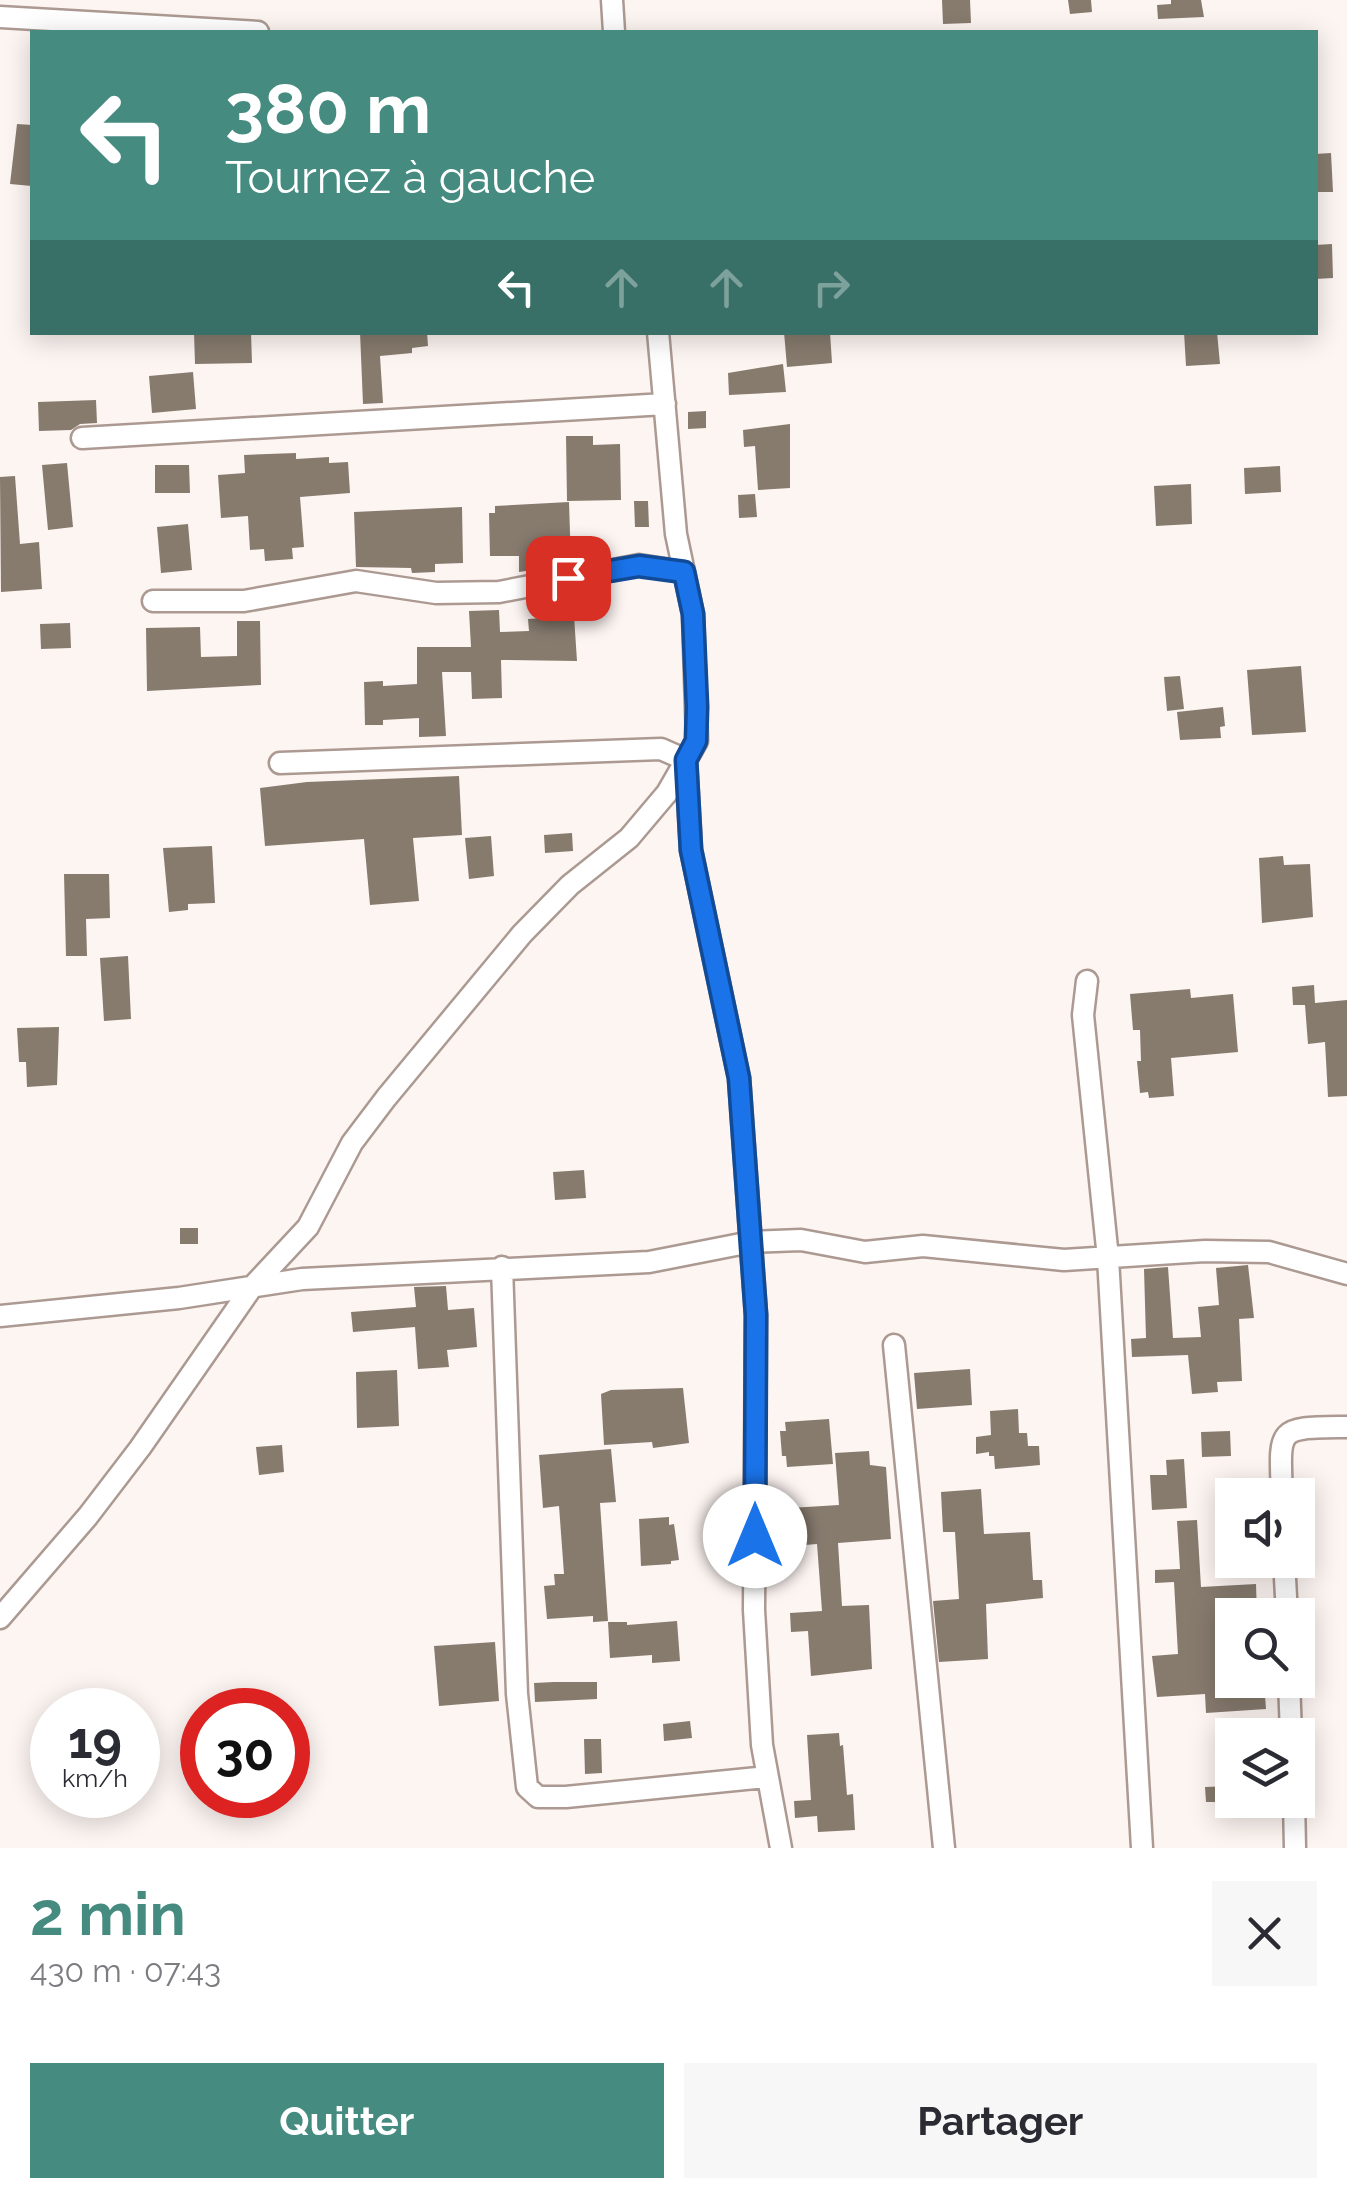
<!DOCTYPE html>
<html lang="fr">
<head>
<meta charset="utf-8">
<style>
  :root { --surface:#fff; --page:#f7f7f7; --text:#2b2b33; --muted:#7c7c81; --accent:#468b80 }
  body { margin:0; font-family:Raleway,sans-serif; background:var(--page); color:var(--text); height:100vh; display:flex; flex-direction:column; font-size:38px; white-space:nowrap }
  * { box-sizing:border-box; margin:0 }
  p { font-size:32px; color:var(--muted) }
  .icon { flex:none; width:55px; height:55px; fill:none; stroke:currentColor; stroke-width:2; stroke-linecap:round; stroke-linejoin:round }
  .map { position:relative; height:1848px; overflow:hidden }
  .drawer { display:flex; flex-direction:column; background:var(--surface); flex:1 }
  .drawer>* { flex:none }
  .banner { position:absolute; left:30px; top:30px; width:1288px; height:305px; border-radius:0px; box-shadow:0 5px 25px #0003; background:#468b80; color:#fff; overflow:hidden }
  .buttons { position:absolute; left:1215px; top:1478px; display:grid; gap:20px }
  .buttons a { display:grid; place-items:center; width:100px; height:100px; border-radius:0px; background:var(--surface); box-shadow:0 5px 25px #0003; font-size:50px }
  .speed { position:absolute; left:30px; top:1688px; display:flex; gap:20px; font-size:50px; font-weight:700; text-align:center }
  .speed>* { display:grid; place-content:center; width:130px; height:130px; border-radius:50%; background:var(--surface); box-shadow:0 5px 25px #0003; line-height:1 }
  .speed small { font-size:25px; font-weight:400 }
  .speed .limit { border:15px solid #d22; background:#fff; color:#111 }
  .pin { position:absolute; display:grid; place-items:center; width:85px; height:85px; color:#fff; margin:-42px; border-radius:20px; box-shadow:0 5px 15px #0006 }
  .me { position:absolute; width:110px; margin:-55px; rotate:0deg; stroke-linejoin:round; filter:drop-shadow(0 0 8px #0008) }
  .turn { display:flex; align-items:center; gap:35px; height:210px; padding:0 30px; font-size:45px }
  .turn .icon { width:130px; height:130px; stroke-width:2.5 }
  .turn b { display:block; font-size:70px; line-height:85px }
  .lanes { display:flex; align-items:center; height:95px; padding:0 30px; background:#0003; justify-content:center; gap:50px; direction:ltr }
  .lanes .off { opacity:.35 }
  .round { display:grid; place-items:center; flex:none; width:105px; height:105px; border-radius:0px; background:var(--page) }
  .head { display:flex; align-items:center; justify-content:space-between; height:170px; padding:0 30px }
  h1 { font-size:60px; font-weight:700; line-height:75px; color:var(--accent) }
  .action { display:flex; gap:20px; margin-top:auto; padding:20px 30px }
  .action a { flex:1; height:115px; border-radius:0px; background:var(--accent); color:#fff; font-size:40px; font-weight:700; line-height:115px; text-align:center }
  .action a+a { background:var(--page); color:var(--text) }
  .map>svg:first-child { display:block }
  .building { fill:#877b6e }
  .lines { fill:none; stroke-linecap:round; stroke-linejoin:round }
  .minor-casing { stroke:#ac9a92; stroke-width:25 }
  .minor { stroke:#fff; stroke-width:20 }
  .route-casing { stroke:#114b97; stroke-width:25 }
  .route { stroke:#1a73e8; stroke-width:18 }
</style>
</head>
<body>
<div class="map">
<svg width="1347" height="1848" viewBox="0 0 1347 1848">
  <rect width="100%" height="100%" fill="#fdf5f2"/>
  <path class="building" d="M942,0H970L971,23L943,24Z
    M1068,0H1091L1092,12L1070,14Z
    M1171,0H1201L1204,17L1158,19L1157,5L1171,4Z
    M17,124L32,125V186L10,184Z
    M1331,153L1333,192H1315V154Z
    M1332,244L1333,278L1315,279V245Z
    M194,332H251L252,363L195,364Z
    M360,332H427L428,346L412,348V353L380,356L383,403L363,404Z
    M784,332H830L832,363L787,367Z
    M1184,332H1217L1220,364L1186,366Z
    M783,364L786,392L729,395L728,373Z
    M193,372L196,409L152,413L149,376Z
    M96,400L97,423L80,424L71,430L39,431L38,402Z
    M706,411V428L688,429V412Z
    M790,424V488L758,490L755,446L744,447L743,430Z
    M566,436H593V445L620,444L621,500L567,501Z
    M296,453V459L329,457V463L348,462L350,493L300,497L304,547L292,548L293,559L265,561L264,549L250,550L248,516L221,518L218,475L245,473L244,455Z
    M67,463L73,527L48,530L42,465Z
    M155,465H189L190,493H155Z
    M1280,466L1281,492L1245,494L1244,468Z
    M15,476L20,544L39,542L42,589L1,592L0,477Z
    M1191,484L1192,524L1156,526L1154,486Z
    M755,494L757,517L739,518L738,495Z
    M634,501H648L649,527H635Z
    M569,502L571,564L519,572V556H490L489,513H495V506Z
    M462,507L463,563L435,564V572L412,573L411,568L356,567L354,512Z
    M188,524L192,570L161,573L157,527Z
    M499,610L500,632L529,631L528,619L574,616L577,661L501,660L502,698L472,699L471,672H442L446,736L419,737V718L383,720V725H365L364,682L383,681V686L417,684V647H471L469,611Z
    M237,621H260L261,685L147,691L146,628L200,627L201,657L237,656Z
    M70,623L71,648L41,649L40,624Z
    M1301,666L1306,732L1252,735L1247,670Z
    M1180,676L1184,709L1167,711L1164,677Z
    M1223,707L1225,726L1220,727L1221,738L1180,740L1177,712Z
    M459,776L462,835L413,838L419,901L370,905L364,839L265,846L260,788L307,782Z
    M572,833L573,851L545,853L544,835Z
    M491,836L494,876L469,879L465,838Z
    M212,846L215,903L188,904V910L169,912L163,848Z
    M1283,856L1284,865L1310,864L1313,917L1262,923L1259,858Z
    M64,874H109L110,918L86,919L87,956H66Z
    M128,956L131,1019L104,1021L100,958Z
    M1314,985L1315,1003L1347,1000V1096L1328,1097L1325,1042L1308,1044L1305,1005H1293L1292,987Z
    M1190,989L1191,998L1233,994L1238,1052L1171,1058L1174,1096L1149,1098L1148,1092L1140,1093L1137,1061H1141L1140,1030H1133L1130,994Z
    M59,1027L57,1085L27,1087L26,1062H19L17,1028Z
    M584,1170L586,1198L555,1200L553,1172Z
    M180,1228H198V1244H180Z
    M1248,1265L1254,1318L1239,1319L1242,1381L1217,1382L1218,1392L1192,1394L1188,1355L1132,1357L1131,1339L1146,1338L1144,1269L1168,1267L1173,1338L1201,1337L1198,1307L1219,1305L1216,1268Z
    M446,1286L448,1310L474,1308L477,1347L447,1350L449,1367L418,1369L415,1327L353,1332L351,1312L416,1307L414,1287Z
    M970,1369L972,1405L917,1409L914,1373Z
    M397,1370L399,1426L357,1428L356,1372Z
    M683,1388L689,1443L653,1448L652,1442L604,1445L601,1394L611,1390Z
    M1018,1409L1019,1433H1027L1028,1446H1039L1040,1465L995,1469L994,1456H989V1452L976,1454V1437L991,1435L990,1411Z
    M829,1419L833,1464L787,1467L786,1456H782L780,1431H786L785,1422Z
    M1230,1431L1231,1456L1202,1457L1201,1432Z
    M282,1445L284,1472L259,1475L256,1447Z
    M611,1449L616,1502L600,1503L608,1621L593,1622V1616L547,1619L544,1586L555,1585L554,1574H564L559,1506L543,1508L539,1455Z
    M869,1451L870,1465L886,1467L891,1539L838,1543L842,1606L869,1605L872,1669L811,1676L808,1631L791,1632L790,1613L822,1611L817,1544L793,1546L790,1508L839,1505L835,1453Z
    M1184,1459L1187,1508L1152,1510L1150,1475H1167L1166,1460Z
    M981,1489L984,1534L1030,1532L1033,1580H1042L1043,1598L986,1604L988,1659L939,1662L933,1601L959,1599L955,1532H943L941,1492Z
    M669,1517V1525L674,1524L679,1560L671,1561V1564L641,1566L639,1519Z
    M1197,1520L1201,1587L1256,1584L1257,1615H1232V1683L1264,1682L1266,1709L1206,1713L1205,1694L1157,1697L1152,1656L1178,1654L1174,1582L1155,1583V1570L1180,1569L1177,1521Z
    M677,1621L680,1661L652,1663V1655L610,1658L608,1622H627V1625Z
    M495,1642L499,1701L439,1706L434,1646Z
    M554,1682H597V1699L535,1702L534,1683Z
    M690,1721L692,1738L664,1741L663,1724Z
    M839,1733L840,1746L843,1745L847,1795L853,1794L855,1830L818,1832L817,1816L795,1818L794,1801L811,1800L807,1735Z
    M584,1739H601L602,1773L585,1774Z
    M1232,1786V1802H1206L1205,1787Z"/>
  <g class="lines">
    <defs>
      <path id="minor" d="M612,0L614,32
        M0,17L258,32
        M658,332L676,534L693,614L697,741L686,760L691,850L739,1078L756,1315L754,1610L762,1745L781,1848
        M82,438L665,404
        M153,601H244L356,581L436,593L499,592L639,565L684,572
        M1087,981L1083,1015L1108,1258L1142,1848
        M502,1267L517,1694L527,1787L538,1797H566L767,1777
        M0,1316L179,1298L302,1279L649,1262L751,1242L801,1240L865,1252L923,1246L1064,1260L1205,1251L1269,1252L1347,1274
        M894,1345L944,1848
        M1282,1495C1279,1425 1277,1428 1347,1427
        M1284,1560L1287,1615
        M0,1618L88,1516L140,1448L252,1287L308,1227L352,1143L386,1098L522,934L570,885L629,838L667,793L686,760L661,749L280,763
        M1289,1680L1291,1735
        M1294,1800L1295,1848"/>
    </defs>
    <use href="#minor" class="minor-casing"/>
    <use href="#minor" class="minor"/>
  </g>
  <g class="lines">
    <defs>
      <path id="route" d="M568,578L639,566L684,572L693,614L697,707L696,741L686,760L691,850L739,1078L746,1176L756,1315L755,1536"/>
    </defs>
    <use href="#route" class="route-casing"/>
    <use href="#route" class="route"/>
  </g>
</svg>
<div class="buttons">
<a><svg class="icon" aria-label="sound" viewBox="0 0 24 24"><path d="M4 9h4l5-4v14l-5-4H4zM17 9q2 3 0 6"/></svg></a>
<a><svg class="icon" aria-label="search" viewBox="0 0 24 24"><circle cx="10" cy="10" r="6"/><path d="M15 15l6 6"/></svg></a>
<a><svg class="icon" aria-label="layers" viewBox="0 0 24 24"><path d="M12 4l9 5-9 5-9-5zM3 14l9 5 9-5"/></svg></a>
</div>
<div class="speed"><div>19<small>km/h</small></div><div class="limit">30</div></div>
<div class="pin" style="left:568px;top:578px;background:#d93025"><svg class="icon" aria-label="arrive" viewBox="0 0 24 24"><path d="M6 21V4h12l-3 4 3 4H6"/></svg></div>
<svg class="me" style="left:755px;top:1536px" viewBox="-20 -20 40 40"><circle r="19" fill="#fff"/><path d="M0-13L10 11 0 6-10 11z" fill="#1a73e8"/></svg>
<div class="banner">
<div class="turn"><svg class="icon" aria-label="left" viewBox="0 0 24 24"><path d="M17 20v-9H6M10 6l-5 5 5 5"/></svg><div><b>380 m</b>Tournez à gauche</div></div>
<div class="lanes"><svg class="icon" aria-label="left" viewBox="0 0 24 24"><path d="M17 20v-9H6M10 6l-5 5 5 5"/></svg><svg class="icon off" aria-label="ahead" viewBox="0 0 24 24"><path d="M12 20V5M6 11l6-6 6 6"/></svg><svg class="icon off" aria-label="ahead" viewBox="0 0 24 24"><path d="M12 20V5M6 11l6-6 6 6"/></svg><svg class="icon off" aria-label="right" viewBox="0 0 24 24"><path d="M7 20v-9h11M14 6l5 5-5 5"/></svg></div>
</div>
</div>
<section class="drawer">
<div class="head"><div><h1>2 min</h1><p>430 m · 07:43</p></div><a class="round"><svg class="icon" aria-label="close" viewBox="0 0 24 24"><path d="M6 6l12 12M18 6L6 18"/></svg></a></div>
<div class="action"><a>Quitter</a><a>Partager</a></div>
</section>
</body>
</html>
